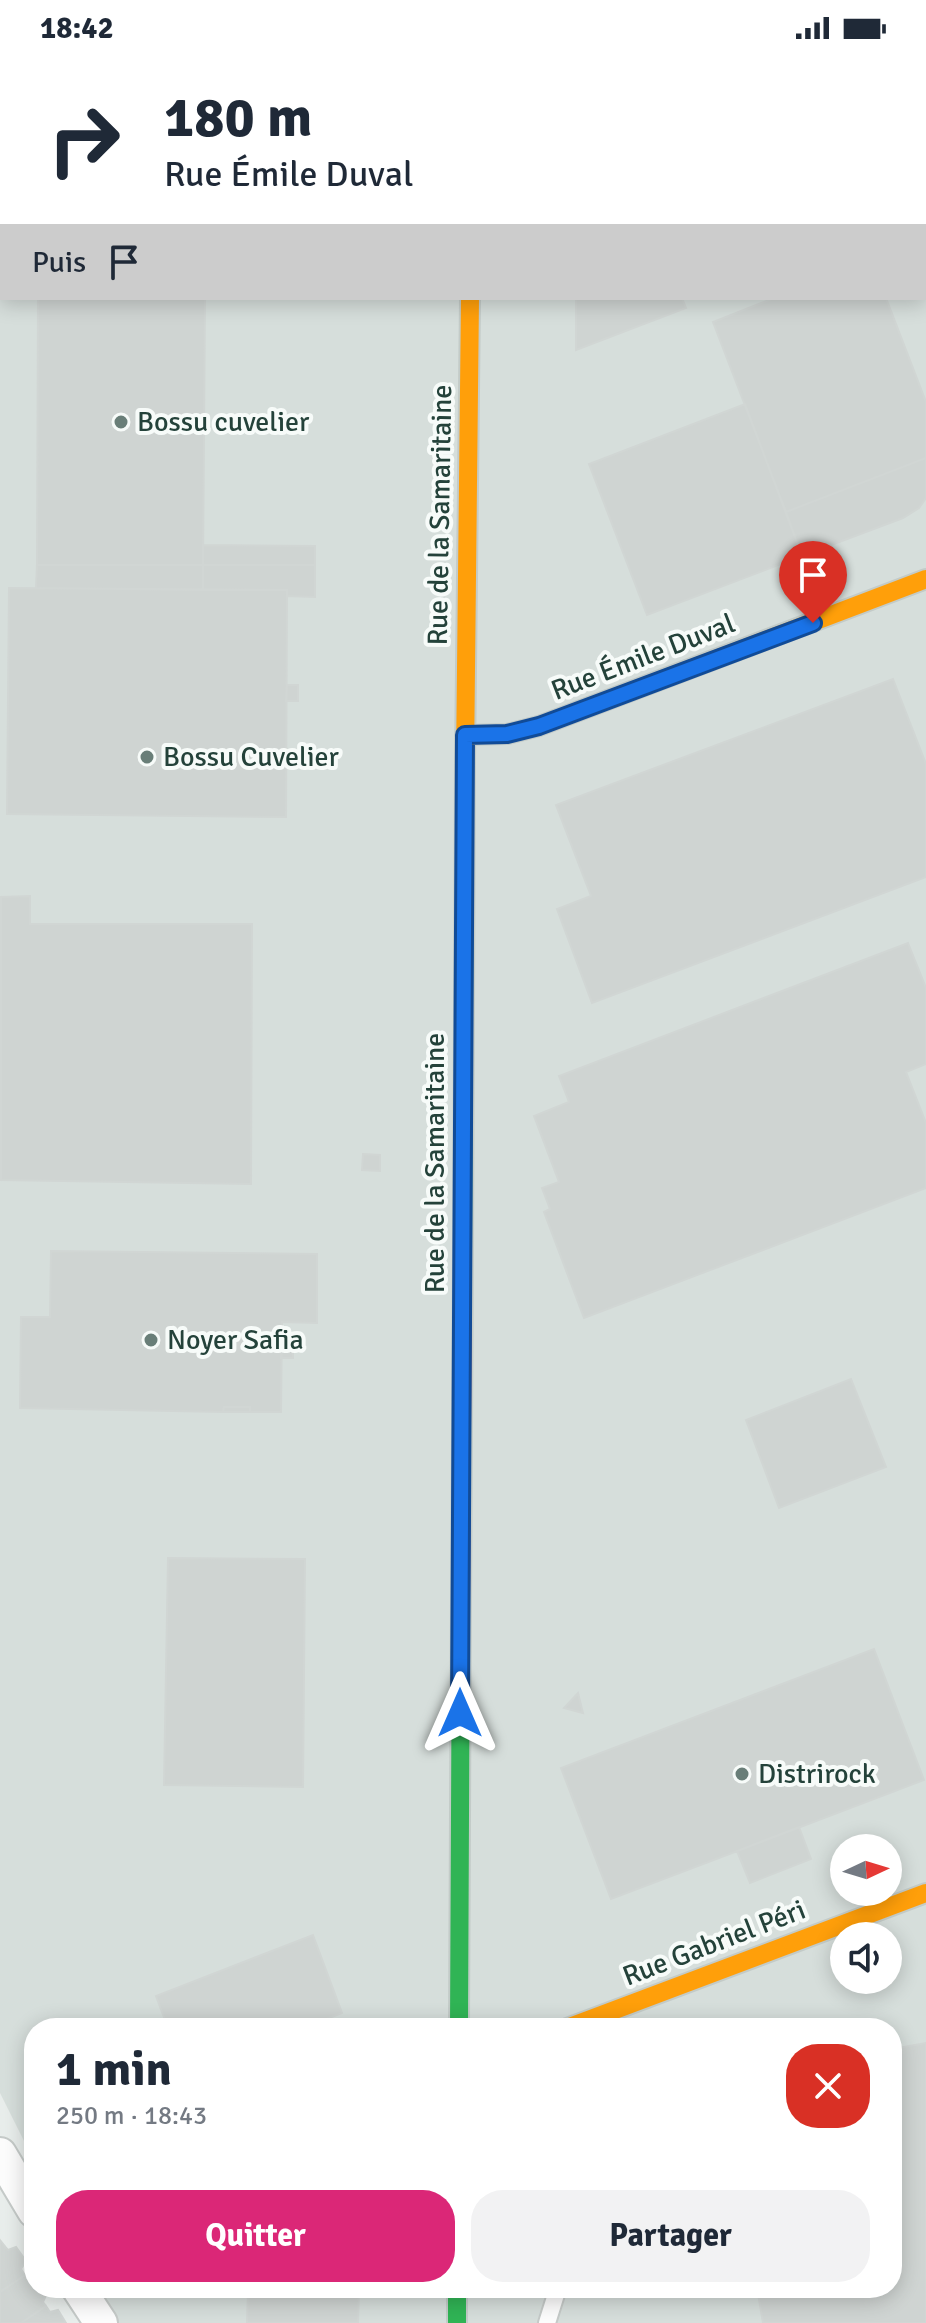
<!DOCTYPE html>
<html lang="fr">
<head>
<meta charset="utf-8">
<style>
  :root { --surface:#fff; --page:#f2f2f3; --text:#1f2937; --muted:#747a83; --accent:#db2777 }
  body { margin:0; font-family:Signika,sans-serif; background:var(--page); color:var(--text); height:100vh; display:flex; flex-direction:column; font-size:30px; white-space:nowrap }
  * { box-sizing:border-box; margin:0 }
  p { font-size:26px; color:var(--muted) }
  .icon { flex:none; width:44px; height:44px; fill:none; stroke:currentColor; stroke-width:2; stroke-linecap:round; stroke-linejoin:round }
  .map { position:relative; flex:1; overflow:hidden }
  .side { position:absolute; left:24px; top:1962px; width:878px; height:280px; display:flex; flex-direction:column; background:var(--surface); border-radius:32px; box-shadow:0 4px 20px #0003 }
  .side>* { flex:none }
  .guide { position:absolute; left:0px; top:0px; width:926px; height:244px; box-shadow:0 4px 20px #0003; background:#fff; color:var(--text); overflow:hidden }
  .needle { width:52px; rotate:86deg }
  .tools { position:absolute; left:830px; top:1778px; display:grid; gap:16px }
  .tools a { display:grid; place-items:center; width:72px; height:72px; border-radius:50%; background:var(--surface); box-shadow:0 4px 20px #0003; font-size:40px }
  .pin { position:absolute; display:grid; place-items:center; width:68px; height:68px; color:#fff; margin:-82px -34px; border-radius:50% 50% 50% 0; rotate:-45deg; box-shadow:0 0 8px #0007 }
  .pin .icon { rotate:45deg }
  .me { position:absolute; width:88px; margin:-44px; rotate:0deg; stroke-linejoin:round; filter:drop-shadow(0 0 6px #0008) }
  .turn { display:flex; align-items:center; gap:28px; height:168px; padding:0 32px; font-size:36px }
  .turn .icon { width:104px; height:104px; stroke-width:2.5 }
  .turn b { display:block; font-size:56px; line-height:68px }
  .then { display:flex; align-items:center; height:76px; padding:0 32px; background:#0003; gap:16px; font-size:30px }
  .round { display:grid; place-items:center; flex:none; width:84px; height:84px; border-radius:32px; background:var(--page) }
  .summary { display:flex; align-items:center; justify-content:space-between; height:136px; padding:0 32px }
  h1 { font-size:48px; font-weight:800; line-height:60px }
  .action { display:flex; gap:16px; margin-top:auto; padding:16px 32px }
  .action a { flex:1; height:92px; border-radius:32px; background:var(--accent); color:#fff; font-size:32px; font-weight:800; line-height:92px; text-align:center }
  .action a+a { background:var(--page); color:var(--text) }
  .status { display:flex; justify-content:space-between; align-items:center; height:56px; padding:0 40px; background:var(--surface); direction:ltr }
  .status svg { height:22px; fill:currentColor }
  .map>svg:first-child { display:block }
  .built { fill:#d6dedb; fill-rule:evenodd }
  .building { fill:#cfd4d2; stroke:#d1d6d4; stroke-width:2 }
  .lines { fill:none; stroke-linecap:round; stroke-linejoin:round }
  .lane-casing { stroke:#c5cac8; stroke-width:20 }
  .street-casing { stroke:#c5cac8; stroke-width:36 }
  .fast-casing { stroke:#c3cbc8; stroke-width:22 }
  .slow-casing { stroke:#c3cbc8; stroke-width:22 }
  .jam-casing { stroke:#c3cbc8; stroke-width:22 }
  .lane { stroke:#fcfcfc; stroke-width:16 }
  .street { stroke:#fcfcfc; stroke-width:32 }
  .fast { stroke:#30b455; stroke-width:18 }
  .slow { stroke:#ff9f0a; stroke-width:18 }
  .jam { stroke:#e5322d; stroke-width:18 }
  .route-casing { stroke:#114b97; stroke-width:20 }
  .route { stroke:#1a73e8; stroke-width:14 }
  .poi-dot { fill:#697e78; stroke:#f7fbf9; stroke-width:3 }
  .labels { text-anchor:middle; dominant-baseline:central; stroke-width:8; stroke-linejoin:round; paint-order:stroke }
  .poi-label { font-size:28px; fill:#24423a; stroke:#f7fbf9; text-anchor:start }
  .street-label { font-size:28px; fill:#24423a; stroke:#f7fbf9 }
</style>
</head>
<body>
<div class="status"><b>18:42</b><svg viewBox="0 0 49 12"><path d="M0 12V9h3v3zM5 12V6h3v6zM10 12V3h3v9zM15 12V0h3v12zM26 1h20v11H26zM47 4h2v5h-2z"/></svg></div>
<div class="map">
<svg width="926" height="2267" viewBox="0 0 926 2267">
  <rect width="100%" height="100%" fill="#e8edeb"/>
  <path class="built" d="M0,0H926V2267H114L97,2232H892V1972H34V2105L0,2037ZM2,2H924V242H2ZM844,1792H888V1836H844ZM844,1880H888V1924H844Z"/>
  <path class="building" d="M195,0H297V2H195Z
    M916,0H926V89H924V2Z
    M38,242H205L203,509H37Z
    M576,242H682L686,252L576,294Z
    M774,242H886L926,346V402L786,456L713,266Z
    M745,348L802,500L647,559L589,408Z
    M926,402V442L919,452L903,462L802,500L786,456Z
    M203,489L315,490V509H203Z
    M37,509H203V534L36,532Z
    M203,509H315V541L287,540V534H203Z
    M9,532L287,534L286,761L7,758Z
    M893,623L926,708V821L592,947L557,853L591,840L556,749Z
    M287,629H298V645H286Z
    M30,840V868H252L251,1128L1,1124V841Z
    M908,887L926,932V1008L906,1016L926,1067V1132L584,1262L544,1156L550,1153L542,1132L559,1126L534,1060L569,1046L559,1020Z
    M363,1098L380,1099V1115L362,1114Z
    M51,1195L317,1198V1267L282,1266L281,1356H250V1351H224L223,1356L20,1352L21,1261H50Z
    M282,1285H293V1302H281Z
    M851,1323L886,1411L779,1452L746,1364Z
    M224,1351H250V1356H223Z
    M168,1502L305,1503L303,1731L164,1729Z
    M874,1593L924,1724L611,1843L561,1712Z
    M578,1637L583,1657L564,1652Z
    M799,1771L811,1803L750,1827L737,1795Z
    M313,1879L342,1957L304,1972H168L156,1940Z
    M926,1987V2267H763L757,2232H892V1993Z
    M0,2184L8,2194L16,2191L26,2205L21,2213L25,2219L0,2236Z
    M25,2219L29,2224L34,2223V2232H44L47,2237L43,2246L46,2250L21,2267H0V2236Z
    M248,2232H359L358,2267H247Z
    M46,2250L50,2256L58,2254L66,2267H21Z"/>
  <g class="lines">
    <defs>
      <path id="lane" d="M547,2267L558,2232"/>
      <path id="street" d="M0,2098L34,2155
        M78,2232L101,2267"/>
      <path id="fast" d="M463,1196L465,705
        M459,1972L461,1546
        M457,2232V2267"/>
      <path id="slow" d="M465,679L507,678L539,670L926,523
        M465,705L470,242
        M567,1972L926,1837"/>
      <path id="jam" d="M473,0V2
        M461,1546L463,1196"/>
    </defs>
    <use href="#lane" class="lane-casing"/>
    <use href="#street" class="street-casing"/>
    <use href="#fast" class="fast-casing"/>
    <use href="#slow" class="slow-casing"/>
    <use href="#jam" class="jam-casing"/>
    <use href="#lane" class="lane"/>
    <use href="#street" class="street"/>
    <use href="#fast" class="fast"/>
    <use href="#slow" class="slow"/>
    <use href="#jam" class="jam"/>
  </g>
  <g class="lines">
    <defs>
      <path id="route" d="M460,1657L465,679L507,678L539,670L813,567"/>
    </defs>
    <use href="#route" class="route-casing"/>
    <use href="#route" class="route"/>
  </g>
  <g class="poi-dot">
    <circle cx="121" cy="366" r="8"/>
    <circle cx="147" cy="701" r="8"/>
    <circle cx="151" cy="1284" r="8"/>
    <circle cx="742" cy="1718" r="8"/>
  </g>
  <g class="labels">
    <g class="poi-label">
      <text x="137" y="366">Bossu cuvelier</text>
      <text x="163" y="701">Bossu Cuvelier</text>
      <text x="167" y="1284">Noyer Safia</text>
      <text x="758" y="1718">Distrirock</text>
    </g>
    <g class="street-label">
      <text transform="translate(440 459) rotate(-89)">Rue de la Samaritaine</text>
      <text transform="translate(643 601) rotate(-21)">Rue Émile Duval</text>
      <text transform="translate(435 1107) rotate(-90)">Rue de la Samaritaine</text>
      <text transform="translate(714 1887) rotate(-21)">Rue Gabriel Péri</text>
    </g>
  </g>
</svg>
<div class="tools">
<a><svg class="needle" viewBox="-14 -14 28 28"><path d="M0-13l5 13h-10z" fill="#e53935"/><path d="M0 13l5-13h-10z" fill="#747a83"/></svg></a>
<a><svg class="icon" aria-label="sound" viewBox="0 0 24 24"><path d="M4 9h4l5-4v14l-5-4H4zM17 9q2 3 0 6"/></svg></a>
</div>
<div class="pin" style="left:813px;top:567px;background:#d93025"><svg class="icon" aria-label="arrive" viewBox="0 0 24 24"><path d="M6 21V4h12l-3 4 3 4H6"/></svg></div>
<svg class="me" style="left:460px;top:1657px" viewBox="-20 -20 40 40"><path d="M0-17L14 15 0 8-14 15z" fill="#1a73e8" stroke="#fff" stroke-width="4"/></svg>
<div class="guide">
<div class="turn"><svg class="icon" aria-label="right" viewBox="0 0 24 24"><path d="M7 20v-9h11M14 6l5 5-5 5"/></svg><div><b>180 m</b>Rue Émile Duval</div></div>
<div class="then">Puis<svg class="icon" aria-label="arrive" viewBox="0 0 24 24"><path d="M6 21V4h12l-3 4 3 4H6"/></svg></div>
</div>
<section class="side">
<div class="summary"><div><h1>1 min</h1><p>250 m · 18:43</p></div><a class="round" style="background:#d93025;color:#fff"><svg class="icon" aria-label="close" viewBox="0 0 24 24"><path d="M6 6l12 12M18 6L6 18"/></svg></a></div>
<div class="action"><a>Quitter</a><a>Partager</a></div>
</section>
</div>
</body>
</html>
